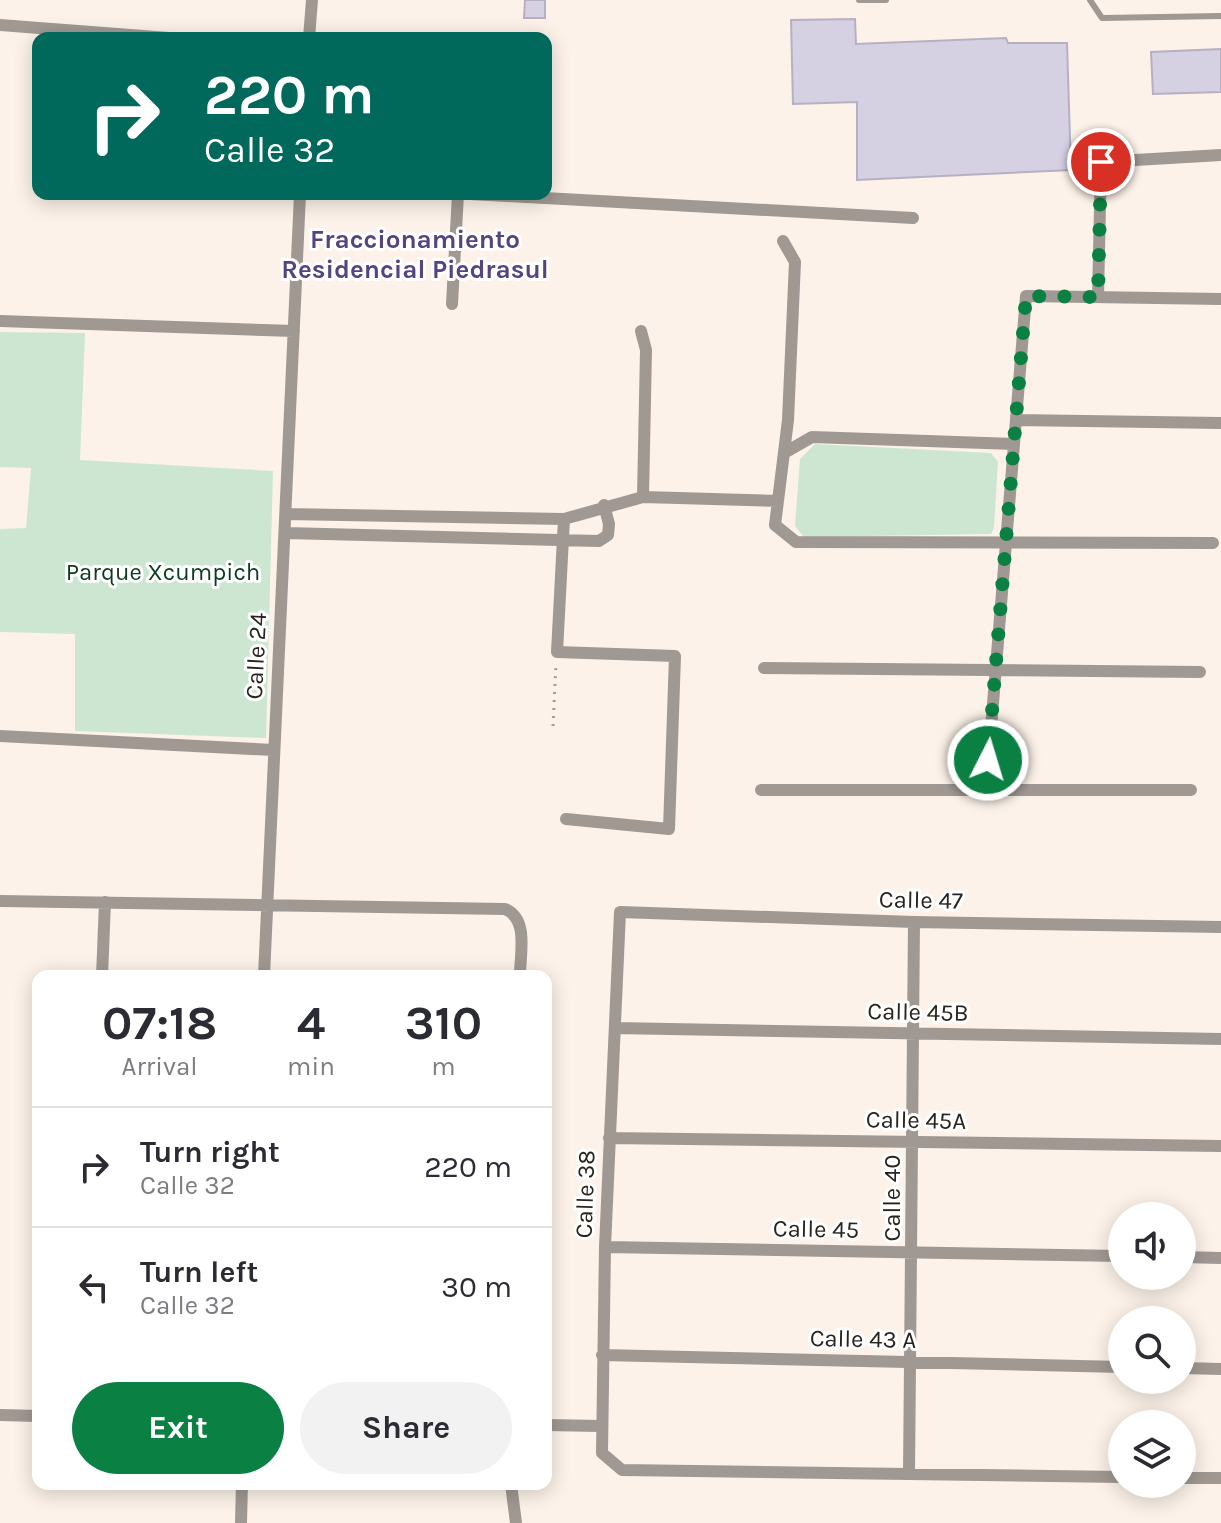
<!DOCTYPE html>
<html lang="en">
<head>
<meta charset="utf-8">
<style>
  :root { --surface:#fff; --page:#f2f2f3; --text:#2b2b33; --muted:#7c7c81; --line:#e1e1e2; --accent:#0b8043 }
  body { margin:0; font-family:Karla,sans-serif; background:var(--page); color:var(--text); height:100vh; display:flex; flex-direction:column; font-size:30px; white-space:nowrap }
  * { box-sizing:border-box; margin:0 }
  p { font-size:26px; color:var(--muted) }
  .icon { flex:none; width:44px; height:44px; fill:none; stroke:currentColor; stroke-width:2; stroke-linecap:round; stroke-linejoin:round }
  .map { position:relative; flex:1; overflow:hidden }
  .sheet { position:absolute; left:32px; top:970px; width:520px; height:520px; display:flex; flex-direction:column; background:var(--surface); border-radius:16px; box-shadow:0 4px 20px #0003 }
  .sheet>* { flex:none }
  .banner { position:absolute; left:32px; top:32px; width:520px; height:168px; border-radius:16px; box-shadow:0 4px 20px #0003; background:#00695c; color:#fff; overflow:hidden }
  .fabs { position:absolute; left:1108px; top:1202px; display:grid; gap:16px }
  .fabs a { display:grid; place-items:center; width:88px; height:88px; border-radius:50%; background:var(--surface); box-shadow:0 4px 20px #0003; font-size:40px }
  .pin { position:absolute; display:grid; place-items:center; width:68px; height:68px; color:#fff; margin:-34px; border:4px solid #fff; border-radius:50%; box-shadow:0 2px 8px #0007 }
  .me { position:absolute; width:88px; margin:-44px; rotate:5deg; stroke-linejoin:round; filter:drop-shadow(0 0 6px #0008) }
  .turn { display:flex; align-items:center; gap:28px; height:168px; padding:0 40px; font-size:36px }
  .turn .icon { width:104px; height:104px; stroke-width:2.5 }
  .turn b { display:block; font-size:56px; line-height:68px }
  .eta { display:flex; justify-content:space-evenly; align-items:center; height:136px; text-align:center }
  .eta b { font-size:48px; font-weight:700; line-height:56px }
  .button { display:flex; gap:16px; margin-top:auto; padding:16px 40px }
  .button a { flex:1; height:92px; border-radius:48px; background:var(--accent); color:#fff; font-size:32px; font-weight:700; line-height:92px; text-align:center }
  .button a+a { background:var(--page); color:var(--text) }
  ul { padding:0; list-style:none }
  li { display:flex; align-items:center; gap:24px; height:120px; padding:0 40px; border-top:2px solid var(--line) }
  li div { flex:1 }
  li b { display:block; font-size:30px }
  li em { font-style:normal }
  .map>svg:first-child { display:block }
  .green { fill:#cce6d2 }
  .building { fill:#d6d0e3; stroke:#b6b0c3; stroke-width:2 }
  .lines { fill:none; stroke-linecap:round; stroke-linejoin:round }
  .path { stroke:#a59d95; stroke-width:3; stroke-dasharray:2 6; stroke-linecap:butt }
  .service { stroke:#a09893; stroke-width:6 }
  .minor { stroke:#a09893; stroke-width:12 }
  .route { stroke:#0b8043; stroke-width:14; stroke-dasharray:0 25.2 }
  .labels { text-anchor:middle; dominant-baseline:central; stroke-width:6; stroke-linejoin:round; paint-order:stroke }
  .park-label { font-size:24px; fill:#0e3b20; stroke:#fff }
  .street-label { font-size:24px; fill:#29231e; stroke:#fff }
  .neighbourhood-label { font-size:26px; font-weight:bold; fill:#544482; stroke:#fff }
</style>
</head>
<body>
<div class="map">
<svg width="1221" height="1523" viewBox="0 0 1221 1523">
  <rect width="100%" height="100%" fill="#fcf2e9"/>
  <path class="green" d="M0,332L85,333L80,460L273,471L266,738L75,731V634L0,632V529L26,528L31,468L0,467Z
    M815,444L991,453L998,462L994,528L991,534L804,537L795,526L800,459Z"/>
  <path class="building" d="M525,0H545V18H524Z
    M855,19L856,44L1006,38L1008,43H1067L1071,170L857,180V102L793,104L791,20Z
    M1221,49V92L1153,94L1151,52Z"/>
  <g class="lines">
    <path class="path" d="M553,726L556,663"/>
    <path class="service" d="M859,0H886
      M1090,0L1102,18L1221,16"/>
    <path class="minor" d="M0,25L169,38
      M309,38L312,0
      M470,194L913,218
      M783,241L795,262L788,420L775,525L796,542L1213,543
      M1098,297L1101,162L1221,155
      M452,304L458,194
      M0,321L294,331
      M641,331L646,350L643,497
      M1016,420L1221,423
      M784,453L812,437L1014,444
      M286,514L564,519
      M286,533L599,541L608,535L609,524L604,505
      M764,668L1200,672
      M0,736L273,750
      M761,790H1191
      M986,790L1026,296L1221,299
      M566,819L669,829L675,656L557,652L564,519L643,497L778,501
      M0,901L505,909C529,919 520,953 520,976
      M102,976L105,902
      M264,976L300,194
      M615,1028L1221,1039
      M609,1138L1221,1146
      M605,1247L1122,1256
      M1182,1257L1221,1258
      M602,1355L1122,1367
      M1182,1368L1221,1369
      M0,1415L38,1416
      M546,1425L600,1426
      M909,1474L914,922
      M1122,1477L622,1470L602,1453L605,1247L620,912L914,922L1221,927
      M1182,1478H1221
      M511,1484L516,1523
      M241,1523L242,1484"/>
  </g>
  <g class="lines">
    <path class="route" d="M988,760L1026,296L1098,297L1101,162"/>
  </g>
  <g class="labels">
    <g class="park-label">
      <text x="163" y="572">Parque Xcumpich</text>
    </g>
    <g class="street-label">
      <text transform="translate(256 656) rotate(-87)">Calle 24</text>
      <text transform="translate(921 900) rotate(1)">Calle 47</text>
      <text transform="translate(918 1012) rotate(1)">Calle 45B</text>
      <text transform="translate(916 1120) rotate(1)">Calle 45A</text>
      <text transform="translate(585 1194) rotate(-88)">Calle 38</text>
      <text transform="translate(892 1198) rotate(-90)">Calle 40</text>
      <text transform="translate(816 1229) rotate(1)">Calle 45</text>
      <text transform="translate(863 1339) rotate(1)">Calle 43 A</text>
    </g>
    <g class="neighbourhood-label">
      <text x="415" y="239">Fraccionamiento<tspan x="415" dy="30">Residencial Piedrasul</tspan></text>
    </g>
  </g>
</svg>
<div class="fabs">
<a><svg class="icon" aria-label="sound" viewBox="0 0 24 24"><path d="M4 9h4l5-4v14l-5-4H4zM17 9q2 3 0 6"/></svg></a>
<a><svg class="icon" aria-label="search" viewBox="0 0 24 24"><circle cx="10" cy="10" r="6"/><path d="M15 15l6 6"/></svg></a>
<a><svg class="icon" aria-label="layers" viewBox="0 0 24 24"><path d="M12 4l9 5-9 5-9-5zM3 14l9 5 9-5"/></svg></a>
</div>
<div class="pin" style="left:1101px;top:162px;background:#d93025"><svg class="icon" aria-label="arrive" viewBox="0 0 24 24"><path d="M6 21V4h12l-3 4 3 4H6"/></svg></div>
<svg class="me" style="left:988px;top:760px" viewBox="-20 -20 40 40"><circle r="17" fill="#0b8043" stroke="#fff" stroke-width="3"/><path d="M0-11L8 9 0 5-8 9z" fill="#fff"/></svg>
<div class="banner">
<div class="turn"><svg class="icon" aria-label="right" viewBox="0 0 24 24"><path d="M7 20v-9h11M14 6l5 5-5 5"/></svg><div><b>220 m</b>Calle 32</div></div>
</div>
<section class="sheet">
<div class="eta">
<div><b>07:18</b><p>Arrival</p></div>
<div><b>4</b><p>min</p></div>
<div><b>310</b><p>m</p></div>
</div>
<ul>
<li><svg class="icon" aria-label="right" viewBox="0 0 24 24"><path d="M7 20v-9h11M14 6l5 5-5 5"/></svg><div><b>Turn right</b><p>Calle 32</p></div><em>220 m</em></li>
<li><svg class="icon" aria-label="left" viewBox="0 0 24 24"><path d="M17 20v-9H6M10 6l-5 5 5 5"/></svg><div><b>Turn left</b><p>Calle 32</p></div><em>30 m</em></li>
</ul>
<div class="button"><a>Exit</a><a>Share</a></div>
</section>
</div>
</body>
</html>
